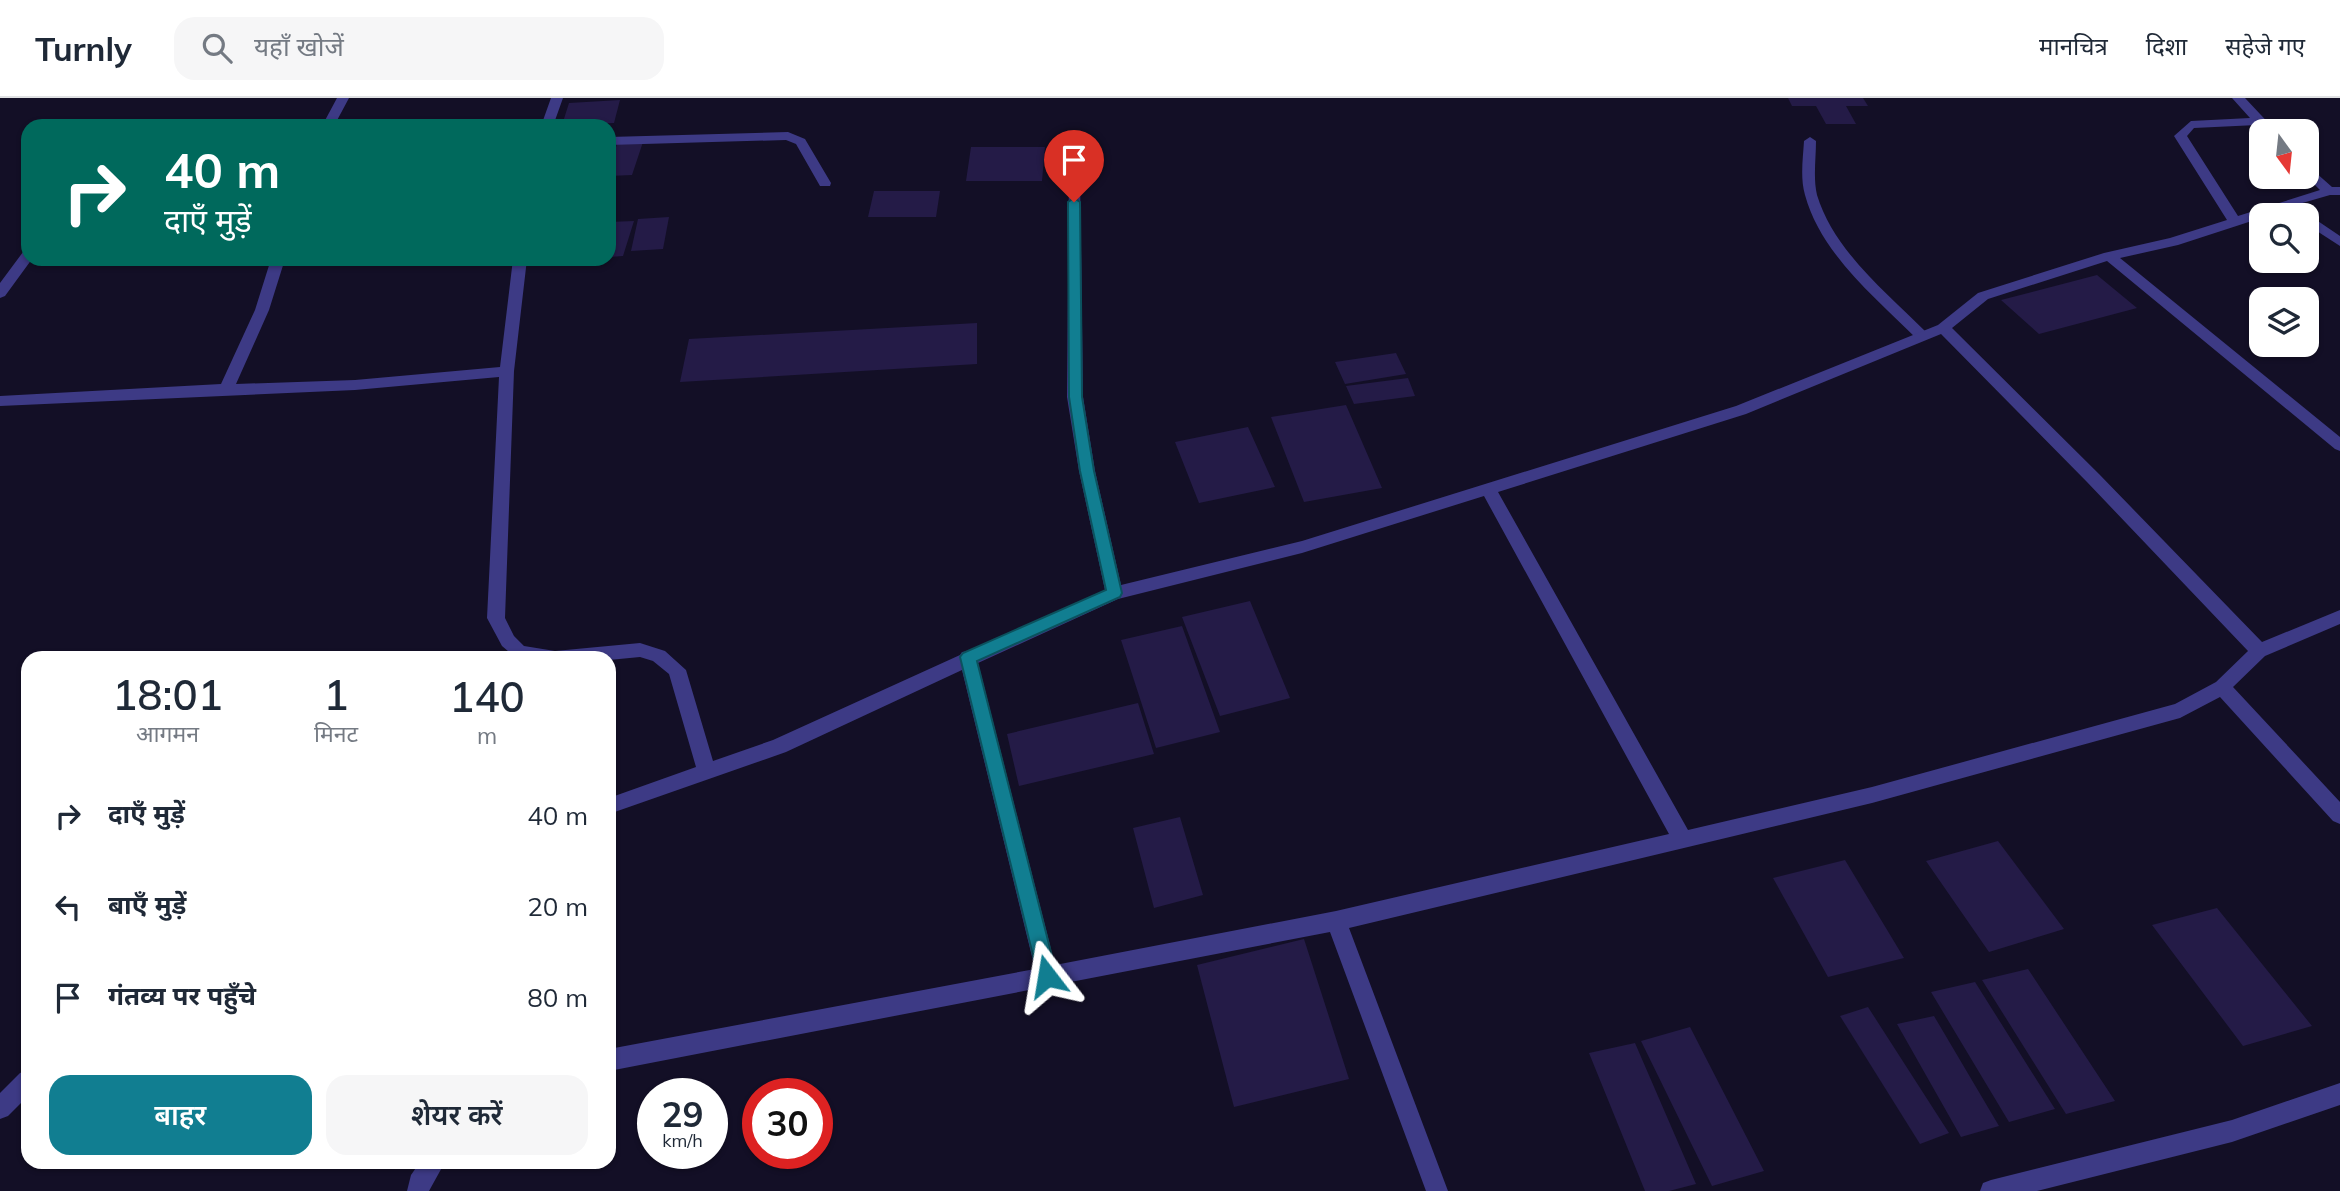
<!DOCTYPE html>
<html lang="hi">
<head>
<meta charset="utf-8">
<style>
  :root { --surface:#fff; --page:#f6f6f7; --text:#1f2937; --muted:#747a83; --line:#e0e1e3; --accent:#117e91 }
  body { margin:0; font-family:Mulish,"Noto Sans Devanagari",sans-serif; background:var(--page); color:var(--text); height:100vh; display:flex; flex-direction:column; font-size:26px; white-space:nowrap }
  * { box-sizing:border-box; margin:0 }
  p { font-size:23px; color:var(--muted) }
  .icon { flex:none; width:38px; height:38px; fill:none; stroke:currentColor; stroke-width:2; stroke-linecap:round; stroke-linejoin:round }
  .map { position:relative; flex:1; overflow:hidden }
  .drawer { position:absolute; left:21px; top:553px; width:595px; height:518px; display:flex; flex-direction:column; background:var(--surface); border-radius:21px; box-shadow:0 2px 5px #0004 }
  .drawer>* { flex:none }
  .hud { position:absolute; left:21px; top:21px; width:595px; height:147px; border-radius:21px; box-shadow:0 2px 5px #0004; background:#00695c; color:#fff; overflow:hidden }
  .needle { width:46px; rotate:165deg }
  .controls { position:absolute; left:2249px; top:21px; display:grid; gap:14px }
  .controls a { display:grid; place-items:center; width:70px; height:70px; border-radius:14px; background:var(--surface); box-shadow:0 2px 5px #0004; font-size:35px }
  .speed { position:absolute; left:637px; top:980px; display:flex; gap:14px; font-size:35px; font-weight:700; text-align:center }
  .speed>* { display:grid; place-content:center; width:91px; height:91px; border-radius:50%; background:var(--surface); box-shadow:0 2px 5px #0004; line-height:1 }
  .speed small { font-size:18px; font-weight:400 }
  .speed .limit { border:10px solid #d22; background:#fff; color:#111 }
  .pin { position:absolute; display:grid; place-items:center; width:60px; height:60px; color:#fff; margin:-72px -30px; border-radius:50% 50% 50% 0; rotate:-45deg; box-shadow:0 0 7px #0007 }
  .pin .icon { rotate:45deg }
  .me { position:absolute; width:77px; margin:-38px; rotate:346deg; stroke-linejoin:round; filter:drop-shadow(0 0 5px #0008) }
  .turn { display:flex; align-items:center; gap:24px; height:147px; padding:0 28px; font-size:32px }
  .turn .icon { width:91px; height:91px; stroke-width:2.5 }
  .turn b { display:block; font-size:49px; line-height:60px }
  .eta { display:flex; justify-content:space-evenly; align-items:center; height:119px; text-align:center }
  .eta b { font-size:42px; font-weight:600; line-height:49px }
  .primary-button { display:flex; gap:14px; margin-top:auto; padding:14px 28px }
  .primary-button a { flex:1; height:80px; border-radius:21px; background:var(--accent); color:#fff; font-size:28px; font-weight:600; line-height:80px; text-align:center }
  .primary-button a+a { background:var(--page); color:var(--text) }
  ul { padding:0; list-style:none }
  li { display:flex; align-items:center; gap:21px; height:91px; padding:0 28px }
  li div { flex:1 }
  li b { display:block; font-size:26px }
  li em { font-style:normal }
  header { display:flex; align-items:center; gap:42px; box-sizing:border-box; height:98px; padding:0 35px; background:var(--surface); border-bottom:2px solid var(--line) }
  header strong { font-size:33px }
  nav { display:flex; gap:38px; margin-inline-start:auto; font-size:24px }
  .search { width:490px; height:63px; background:var(--page); display:flex; align-items:center; gap:18px; box-sizing:border-box; padding:0 24px; border-radius:21px; color:var(--muted); font-size:26px }
  .map>svg:first-child { display:block }
  .building { fill:#241b47 }
  .lines { fill:none; stroke-linecap:round; stroke-linejoin:round }
  .service { fill:#3d3a85; fill-rule:evenodd }
  .minor { fill:#3d3a85; fill-rule:evenodd }
  .route { fill:#117e91; stroke:#0b525e; stroke-width:2 }
</style>
</head>
<body>
<header>
<strong>Turnly</strong>
<div class="search"><svg class="icon" aria-label="search" viewBox="0 0 24 24"><circle cx="10" cy="10" r="6"/><path d="M15 15l6 6"/></svg>यहाँ खोजें</div>
<nav><a>मानचित्र</a><a>दिशा</a><a>सहेजे गए</a></nav>
</header>
<div class="map">
<svg width="2340" height="1093" viewBox="0 0 2340 1093">
  <rect width="100%" height="100%" fill="#130f26"/>
  <path class="building" d="M1788,0H1863L1868,8H1846L1856,26H1826L1816,8H1792Z
    M620,2L614,25L562,27L569,5Z
    M643,44L632,77L609,78L617,45Z
    M971,49H1045L1042,83H966Z
    M874,93H940L936,119H868Z
    M669,119L663,151L631,153L638,121Z
    M634,123L623,158L609,159V124Z
    M2097,177L2137,210L2039,236L2001,202Z
    M977,225V266L680,284L689,241Z
    M1396,255L1406,276L1345,286L1335,264Z
    M1408,280L1415,298L1354,306L1346,288Z
    M1346,307L1382,390L1304,404L1271,319Z
    M1248,329L1275,389L1199,405L1175,344Z
    M1250,503L1290,600L1220,618L1182,519Z
    M1182,528L1220,634L1156,650L1121,542Z
    M1138,605L1154,656L1019,688L1007,636Z
    M1180,719L1203,797L1154,810L1133,730Z
    M1998,743L2064,831L1989,854L1926,763Z
    M1845,762L1904,860L1828,879L1773,780Z
    M2217,810L2312,928L2243,948L2152,827Z
    M1304,841L1349,981L1234,1009L1197,867Z
    M2028,871L2115,1003L2066,1016L1982,882Z
    M1975,884L2055,1011L2009,1024L1931,894Z
    M1868,909L1949,1035L1920,1046L1840,918Z
    M1934,918L1999,1028L1961,1039L1897,926Z
    M1690,929L1764,1073L1712,1088L1641,943Z
    M1635,945L1696,1086L1669,1093H1645L1589,955Z"/>
  <g class="lines">
    <path class="service" d="M1810,39L1816,43C1816,60 1813,80 1817,97C1834,153 1887,195 1927,235L1929,238L1927,241H1917C1876,200 1821,156 1805,97C1800,80 1803,60 1804,43Z"/>
    <path class="minor" d="M337,0H349L334,28H322Z
      M551,0H563L553,28H541Z
      M2232,0H2245L2276,33H2263L2257,27L2194,30L2187,38L2238,118L2320,92L2306,78V66L2332,89H2340V97H2330L2261,117V120L2178,147L2120,160L2340,339V353L2335,351L2107,163L1988,201L1952,230L2099,376L2262,544L2340,512V526L2265,558L2233,589L2340,704V726L2333,723L2220,599L2180,620L1872,705L1349,830L1448,1093H1426L1330,834L609,973V951L1035,871L962,572L786,654L609,716V700L696,669L669,576L653,563L640,559L609,562L516,560L502,548L487,520L499,279L355,292L0,308V298L221,286L255,212L271,161H285L269,212L236,286L355,282L500,269L513,161H527L514,273L505,520L514,538L524,548L555,553L640,545L665,553L686,572L713,663L773,642L960,557L962,554L970,553L1105,492L1079,373L1067,299L1069,73H1079L1080,76L1083,299L1095,373L1121,487L1302,443L1736,308L1938,227L1978,195L2104,155L2170,140L2227,122L2174,38L2191,23L2250,20ZM1941,236L2087,384L2248,553L2216,584L2175,606L1872,689L1688,732L1498,394L1746,316ZM1484,398L1669,736L1336,813L1055,867L978,565L1118,501L1302,455Z
      M788,34L805,41L831,85L830,88H820L796,46L786,42L609,47V39Z
      M2306,115L2340,138V148L2306,126V117H2301Z
      M28,153V161H32L5,198L0,200V185L23,154Z
      M28,972V998L8,1018L0,1021V995L20,975Z
      M2340,985V1007L2232,1044L2037,1093H1980L1983,1085L1991,1082L2232,1022Z
      M420,1064H445L429,1093H407L411,1077Z"/>
  </g>
  <path class="route" d="M1074,100L1080,104L1082,299L1094,373L1122,495L1120,499L977,563L1057,878L1054,884L1047,887L1041,884L1038,878L960,559L963,555L1106,492L1080,373L1069,299L1068,104Z"/>
</svg>
<div class="controls">
<a><svg class="needle" viewBox="-14 -14 28 28"><path d="M0-13l5 13h-10z" fill="#e53935"/><path d="M0 13l5-13h-10z" fill="#747a83"/></svg></a>
<a><svg class="icon" aria-label="search" viewBox="0 0 24 24"><circle cx="10" cy="10" r="6"/><path d="M15 15l6 6"/></svg></a>
<a><svg class="icon" aria-label="layers" viewBox="0 0 24 24"><path d="M12 4l9 5-9 5-9-5zM3 14l9 5 9-5"/></svg></a>
</div>
<div class="speed"><div>29<small>km/h</small></div><div class="limit">30</div></div>
<div class="pin" style="left:1074px;top:104px;background:#d93025"><svg class="icon" aria-label="arrive" viewBox="0 0 24 24"><path d="M6 21V4h12l-3 4 3 4H6"/></svg></div>
<svg class="me" style="left:1047px;top:878px" viewBox="-20 -20 40 40"><path d="M0-17L14 15 0 8-14 15z" fill="#117e91" stroke="#fff" stroke-width="4"/></svg>
<div class="hud">
<div class="turn"><svg class="icon" aria-label="right" viewBox="0 0 24 24"><path d="M7 20v-9h11M14 6l5 5-5 5"/></svg><div><b>40 m</b>दाएँ मुड़ें</div></div>
</div>
<section class="drawer">
<div class="eta">
<div><b>18:01</b><p>आगमन</p></div>
<div><b>1</b><p>मिनट</p></div>
<div><b>140</b><p>m</p></div>
</div>
<ul>
<li><svg class="icon" aria-label="right" viewBox="0 0 24 24"><path d="M7 20v-9h11M14 6l5 5-5 5"/></svg><div><b>दाएँ मुड़ें</b></div><em>40 m</em></li>
<li><svg class="icon" aria-label="left" viewBox="0 0 24 24"><path d="M17 20v-9H6M10 6l-5 5 5 5"/></svg><div><b>बाएँ मुड़ें</b></div><em>20 m</em></li>
<li><svg class="icon" aria-label="arrive" viewBox="0 0 24 24"><path d="M6 21V4h12l-3 4 3 4H6"/></svg><div><b>गंतव्य पर पहुँचे</b></div><em>80 m</em></li>
</ul>
<div class="primary-button"><a>बाहर</a><a>शेयर करें</a></div>
</section>
</div>
</body>
</html>
